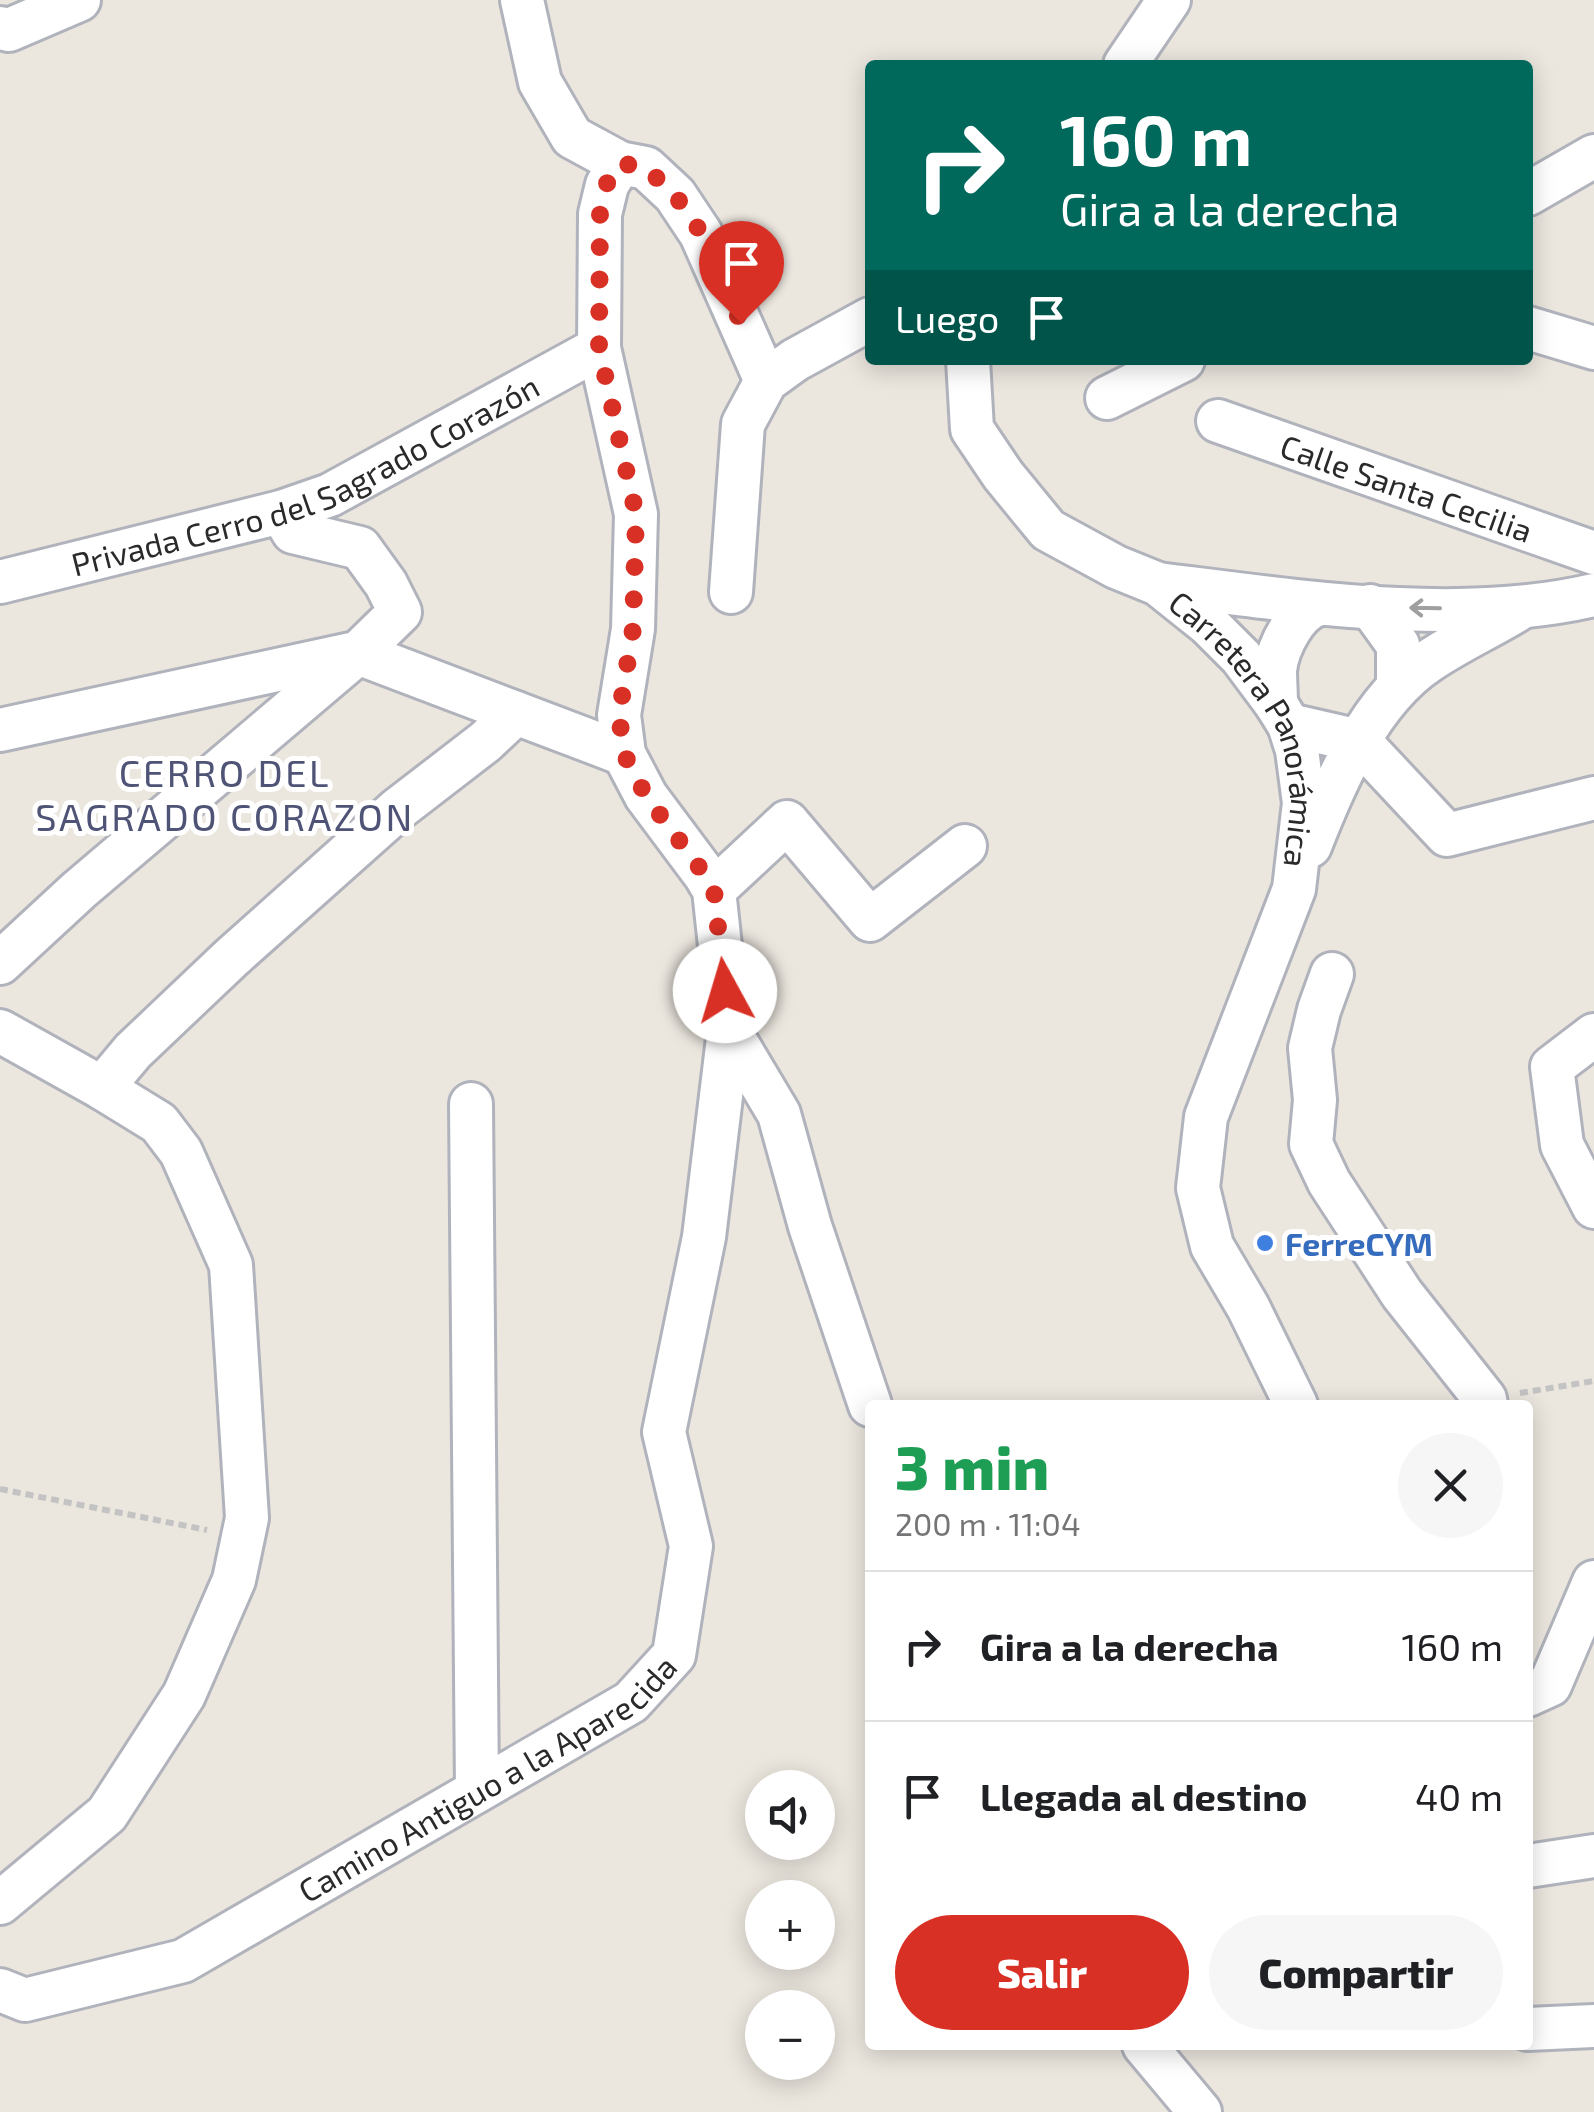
<!DOCTYPE html>
<html lang="es">
<head>
<meta charset="utf-8">
<style>
  :root { --surface:#fff; --page:#f6f6f6; --text:#202124; --muted:#757577; --line:#e0e0e0; --accent:#d93025 }
  body { margin:0; font-family:"Exo 2",sans-serif; background:var(--page); color:var(--text); height:100vh; display:flex; flex-direction:column; font-size:38px; white-space:nowrap }
  * { box-sizing:border-box; margin:0 }
  p { font-size:32px; color:var(--muted) }
  .icon { flex:none; width:55px; height:55px; fill:none; stroke:currentColor; stroke-width:2; stroke-linecap:round; stroke-linejoin:round }
  .map { position:relative; flex:1; overflow:hidden }
  .drawer { position:absolute; left:865px; top:1400px; width:668px; height:650px; display:flex; flex-direction:column; background:var(--surface); border-radius:10px; box-shadow:0 5px 25px #0003 }
  .drawer>* { flex:none }
  .guide { position:absolute; left:865px; top:60px; width:668px; height:305px; border-radius:10px; box-shadow:0 5px 25px #0003; background:#00695c; color:#fff; overflow:hidden }
  .tools { position:absolute; left:745px; top:1770px; display:grid; gap:20px }
  .tools a { display:grid; place-items:center; width:90px; height:90px; border-radius:50%; background:var(--surface); box-shadow:0 5px 25px #0003; font-size:50px }
  .pin { position:absolute; display:grid; place-items:center; width:85px; height:85px; color:#fff; margin:-102px -42px; border-radius:50% 50% 50% 0; rotate:-45deg; box-shadow:0 0 10px #0007 }
  .pin .icon { rotate:45deg }
  .me { position:absolute; width:110px; margin:-55px; rotate:354deg; stroke-linejoin:round; filter:drop-shadow(0 0 8px #0008) }
  .turn { display:flex; align-items:center; gap:35px; height:210px; padding:0 30px; font-size:45px }
  .turn .icon { width:130px; height:130px; stroke-width:2.5 }
  .turn b { display:block; font-size:70px; line-height:85px }
  .then { display:flex; align-items:center; height:95px; padding:0 30px; background:#0003; gap:20px; font-size:38px }
  .round { display:grid; place-items:center; flex:none; width:105px; height:105px; border-radius:52px; background:var(--page) }
  .summary { display:flex; align-items:center; justify-content:space-between; height:170px; padding:0 30px }
  h1 { font-size:60px; font-weight:800; line-height:75px; color:#1e9e55 }
  .action { display:flex; gap:20px; margin-top:auto; padding:20px 30px }
  .action a { flex:1; height:115px; border-radius:60px; background:var(--accent); color:#fff; font-size:40px; font-weight:800; line-height:115px; text-align:center }
  .action a+a { background:var(--page); color:var(--text) }
  ul { padding:0; list-style:none }
  li { display:flex; align-items:center; gap:30px; height:150px; padding:0 30px; border-top:2px solid var(--line) }
  li div { flex:1 }
  li b { display:block; font-size:38px }
  li em { font-style:normal }
  .map>svg:first-child { display:block }
  .lines { fill:none; stroke-linecap:round; stroke-linejoin:round }
  .minor-casing { stroke:#b1b3bc; stroke-width:48 }
  .path { stroke:#c3c3c3; stroke-width:6; stroke-dasharray:8 5; stroke-linecap:butt }
  .minor { stroke:#fff; stroke-width:42 }
  .oneway { stroke:#9f9f9f }
  .route { stroke:#d93025; stroke-width:18; stroke-dasharray:0 32.4 }
  .shop-dot { fill:#3f7fe0; stroke:#fff; stroke-width:4 }
  .labels { text-anchor:middle; dominant-baseline:central; stroke-width:10; stroke-linejoin:round; paint-order:stroke }
  .street-label { font-size:32px; fill:#2a2a2a; stroke:#fff }
  .shop-label { font-size:32px; font-weight:bold; fill:#366cbe; stroke:#fff; text-anchor:start }
  .quarter-label { font-size:38px; letter-spacing:2.5px; fill:#4f5477; stroke:#fff }
</style>
</head>
<body>
<div class="map">
<svg width="1594" height="2112" viewBox="0 0 1594 2112">
  <rect width="100%" height="100%" fill="#ebe6de"/>
  <g class="lines">
    <defs>
      <g id="minor">
        <path d="M522,0L540,82L572,137L620,163L646,168L675,195L701,234L766,381"/>
        <path d="M0,28L9,30L79,0"/>
        <path d="M1125,65L1169,0"/>
        <path d="M1528,194L1594,156"/>
        <path d="M1528,328L1594,348"/>
        <path id="s1" d="M968,360L972,429L1003,475L1048,530L1116,567L1158,584L1208,624L1241,657L1276,704L1289,725L1297,750L1304,803L1294,889L1206,1117L1198,1188L1212,1246L1248,1307L1296,1405"/>
        <path d="M1107,398L1183,360"/>
        <path id="s2" d="M1218,421L1594,553"/>
        <path id="s3" d="M0,582L281,512L330,495L599,348"/>
        <path d="M1158,584C1296,601 1458,627 1594,595"/>
        <path d="M731,592L743,424L766,381L795,360L870,319"/>
        <path d="M1370,606L1398,645V686"/>
        <path d="M358,653L624,754"/>
        <path d="M1276,704C1276,693 1275,681 1275,670C1278,646 1296,610 1320,604"/>
        <path d="M1289,725L1359,741L1447,835L1594,798"/>
        <path d="M0,730L351,654"/>
        <path d="M1310,846C1335,782 1370,700 1429,661C1457,642 1488,628 1516,611"/>
        <path d="M714,890L787,822L870,920L965,846"/>
        <path d="M0,963L79,890L358,653L400,612L386,584L360,548L293,532L281,512"/>
        <path d="M1332,974L1319,1010L1310,1048L1315,1100L1311,1144L1329,1182L1402,1294L1485,1399L1486,1405"/>
        <path d="M729,1030L779,1114L810,1226L870,1405"/>
        <path d="M0,1031L102,1088L159,1123L181,1152L231,1265L247,1518L234,1580L184,1695L107,1814L0,1903"/>
        <path d="M1594,1035L1552,1067L1562,1145L1594,1207"/>
        <path d="M102,1088L133,1051L231,958L398,809L485,742L516,713"/>
        <path d="M471,1104L477,1791"/>
        <path d="M1528,1695L1550,1685L1594,1582"/>
        <path d="M1528,1866L1594,1856"/>
        <path id="s4" d="M0,1990L25,2000L183,1961L631,1702L674,1655L691,1546L664,1432L704,1237L729,1030L714,890L705,875L646,796L624,754L619,715L633,629L636,514L599,348L600,214L607,185L620,163"/>
        <path d="M1528,2029L1594,2026"/>
        <path d="M1144,2045L1200,2112"/>
      </g>
    </defs>
    <use href="#minor" class="minor-casing"/>
    <path class="path" d="M1520,1393L1594,1381
      M1420,1405L1438,1403
      M0,1489L207,1530"/>
    <use href="#minor" class="minor"/>
  </g>
  <defs><path id="oneway-shaft" d="M-6 0H5M1.5-3L5.5 0L1.5 3" fill="none" stroke-width="1.6" stroke-linecap="round" stroke-linejoin="round" transform="scale(2.5)"/></defs>
  <use class="oneway" href="#oneway-shaft" transform="translate(1425 608) rotate(-179)"/>
  <g class="lines">
    <path class="route" d="M725,991L714,890L705,875L646,796L624,754L619,715L633,629L636,514L599,348L600,214L606,185L620,163L646,168L675,195L702,234L741,323"/>
  </g>
  <circle class="shop-dot" cx="1265" cy="1243" r="10"/>
  <g class="labels">
    <g class="street-label">
      <text stroke="none"><textPath href="#s3" startOffset="325">Privada Cerro del Sagrado Corazón</textPath></text>
      <text stroke="none"><textPath href="#s2" startOffset="200">Calle Santa Cecilia</textPath></text>
      <text stroke="none"><textPath href="#s1" startOffset="498">Carretera Panorámica</textPath></text>
      <text stroke="none"><textPath href="#s4" startOffset="545">Camino Antiguo a la Aparecida</textPath></text>
    </g>
    <g class="shop-label">
      <text x="1285" y="1243">FerreCYM</text>
    </g>
    <g class="quarter-label">
      <text x="225" y="772">CERRO DEL<tspan x="225" dy="44">SAGRADO CORAZON</tspan></text>
    </g>
  </g>
</svg>
<div class="tools">
<a><svg class="icon" aria-label="sound" viewBox="0 0 24 24"><path d="M4 9h4l5-4v14l-5-4H4zM17 9q2 3 0 6"/></svg></a>
<a>+</a>
<a>−</a>
</div>
<div class="pin" style="left:741px;top:323px;background:#d93025"><svg class="icon" aria-label="arrive" viewBox="0 0 24 24"><path d="M6 21V4h12l-3 4 3 4H6"/></svg></div>
<svg class="me" style="left:725px;top:991px" viewBox="-20 -20 40 40"><circle r="19" fill="#fff"/><path d="M0-13L10 11 0 6-10 11z" fill="#d93025"/></svg>
<div class="guide">
<div class="turn"><svg class="icon" aria-label="right" viewBox="0 0 24 24"><path d="M7 20v-9h11M14 6l5 5-5 5"/></svg><div><b>160 m</b>Gira a la derecha</div></div>
<div class="then">Luego<svg class="icon" aria-label="arrive" viewBox="0 0 24 24"><path d="M6 21V4h12l-3 4 3 4H6"/></svg></div>
</div>
<section class="drawer">
<div class="summary"><div><h1>3 min</h1><p>200 m · 11:04</p></div><a class="round"><svg class="icon" aria-label="close" viewBox="0 0 24 24"><path d="M6 6l12 12M18 6L6 18"/></svg></a></div>
<ul>
<li><svg class="icon" aria-label="right" viewBox="0 0 24 24"><path d="M7 20v-9h11M14 6l5 5-5 5"/></svg><div><b>Gira a la derecha</b></div><em>160 m</em></li>
<li><svg class="icon" aria-label="arrive" viewBox="0 0 24 24"><path d="M6 21V4h12l-3 4 3 4H6"/></svg><div><b>Llegada al destino</b></div><em>40 m</em></li>
</ul>
<div class="action"><a>Salir</a><a>Compartir</a></div>
</section>
</div>
</body>
</html>
